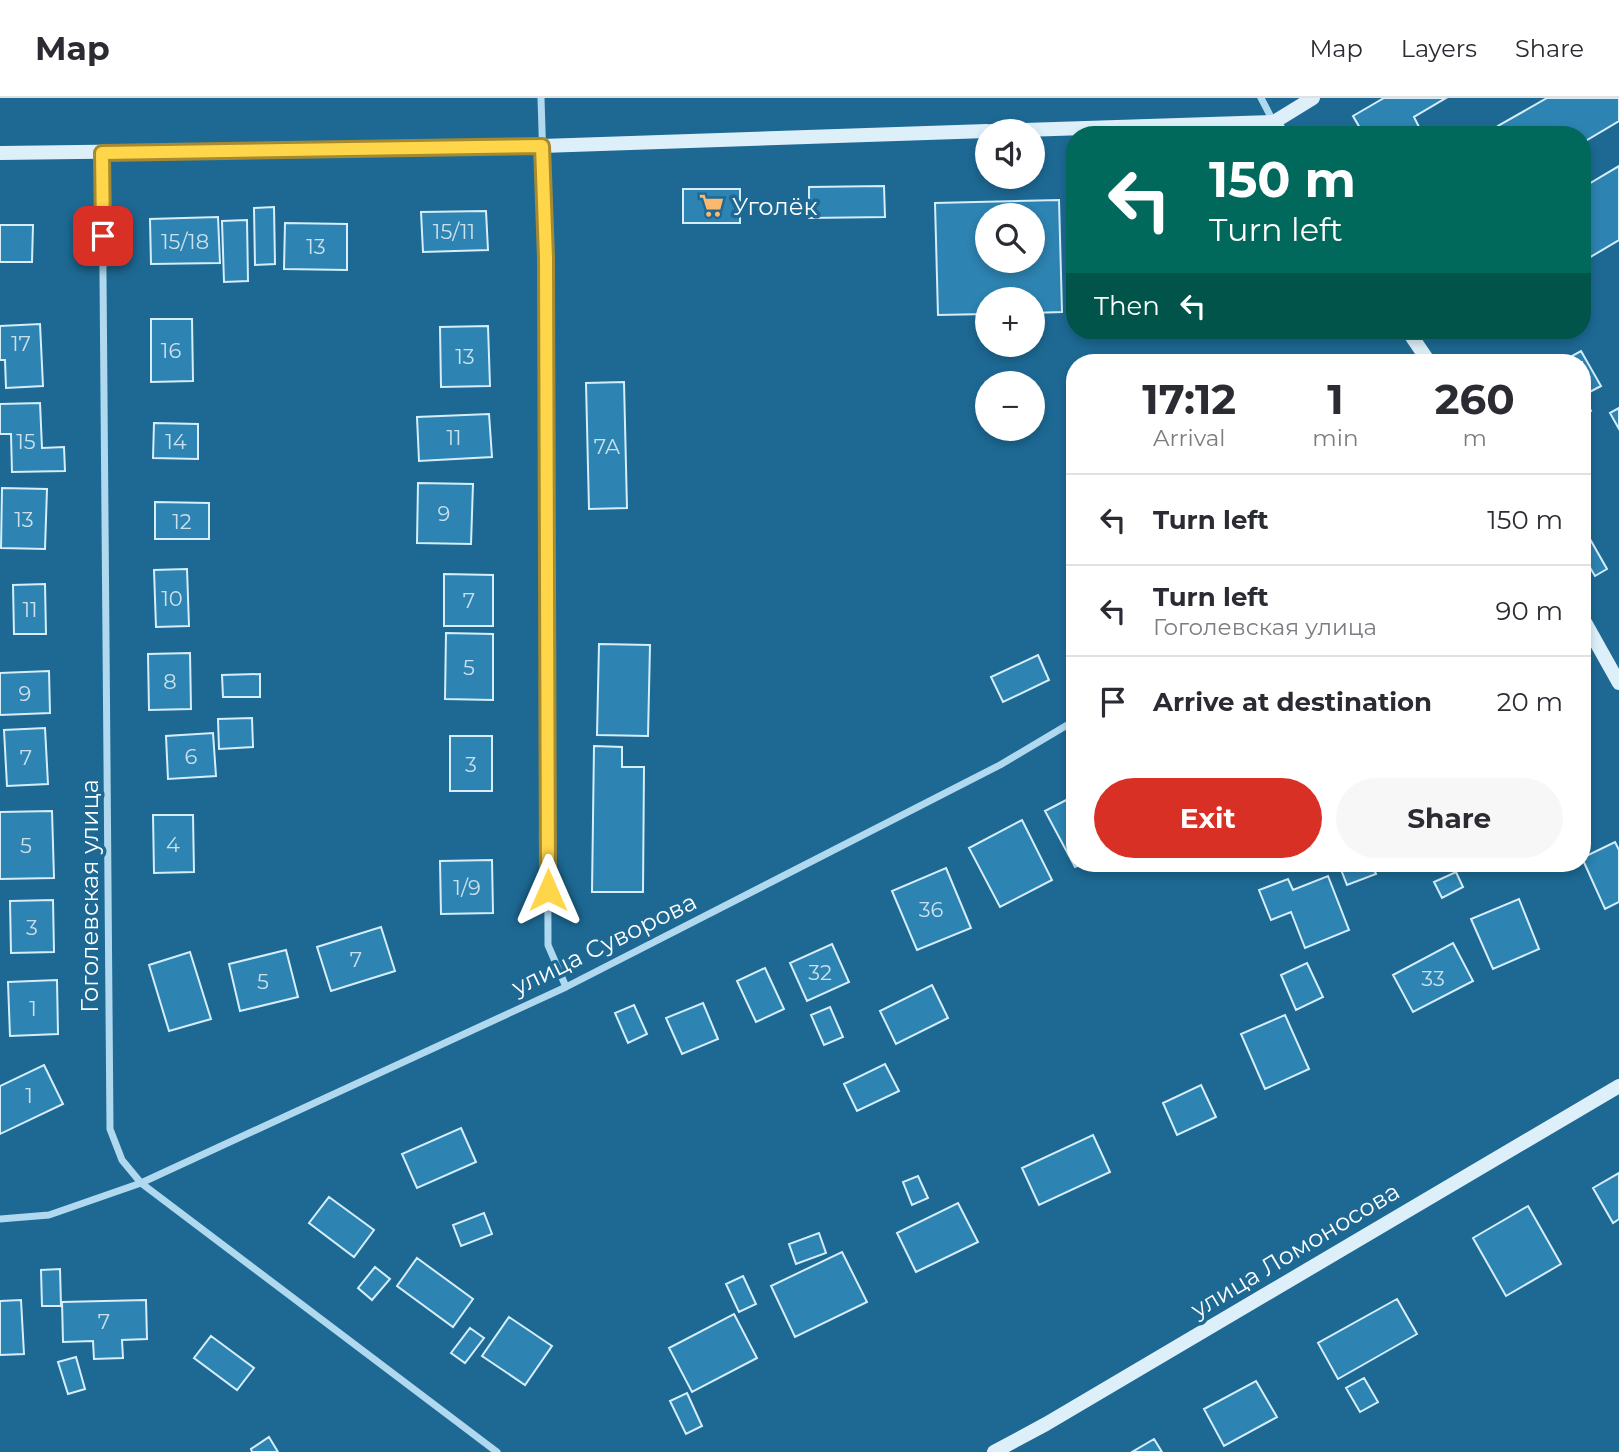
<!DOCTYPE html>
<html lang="en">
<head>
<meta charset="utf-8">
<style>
  :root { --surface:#fff; --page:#f7f7f7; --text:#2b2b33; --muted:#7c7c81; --line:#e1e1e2; --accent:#d93025 }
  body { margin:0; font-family:Montserrat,sans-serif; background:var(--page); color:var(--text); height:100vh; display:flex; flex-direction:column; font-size:26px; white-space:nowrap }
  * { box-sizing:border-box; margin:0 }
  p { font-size:23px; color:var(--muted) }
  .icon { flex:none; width:38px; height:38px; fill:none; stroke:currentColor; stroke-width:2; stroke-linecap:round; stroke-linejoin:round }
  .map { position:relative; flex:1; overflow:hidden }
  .side { position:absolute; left:1066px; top:256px; width:525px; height:518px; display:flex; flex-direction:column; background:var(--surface); border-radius:28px; box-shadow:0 4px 10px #0003 }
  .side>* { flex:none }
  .top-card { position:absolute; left:1066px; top:28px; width:525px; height:214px; border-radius:28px; box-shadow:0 4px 10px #0003; background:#00695c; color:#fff; overflow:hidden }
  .fabs { position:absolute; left:975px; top:21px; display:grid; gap:14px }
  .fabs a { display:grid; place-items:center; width:70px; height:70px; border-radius:50%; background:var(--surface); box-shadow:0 4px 10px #0003; font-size:35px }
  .pin { position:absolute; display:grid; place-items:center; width:60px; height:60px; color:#fff; margin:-30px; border-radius:14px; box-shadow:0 4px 10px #0006 }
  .me { position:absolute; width:77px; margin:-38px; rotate:0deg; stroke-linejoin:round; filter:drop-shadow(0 0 5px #0008) }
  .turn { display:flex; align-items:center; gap:24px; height:147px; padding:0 28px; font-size:32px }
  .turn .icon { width:91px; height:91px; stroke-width:2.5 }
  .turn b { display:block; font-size:49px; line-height:60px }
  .then { display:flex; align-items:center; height:66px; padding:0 28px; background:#0003; gap:14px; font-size:26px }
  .eta { display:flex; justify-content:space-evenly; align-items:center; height:119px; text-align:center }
  .eta b { font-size:42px; font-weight:700; line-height:49px }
  .action { display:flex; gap:14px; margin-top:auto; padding:14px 28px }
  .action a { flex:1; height:80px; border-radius:42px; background:var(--accent); color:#fff; font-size:28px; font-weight:700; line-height:80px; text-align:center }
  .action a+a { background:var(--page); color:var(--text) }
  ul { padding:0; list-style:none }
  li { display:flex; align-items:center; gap:21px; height:91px; padding:0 28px; border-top:2px solid var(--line) }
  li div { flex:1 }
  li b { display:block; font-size:26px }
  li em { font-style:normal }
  header { display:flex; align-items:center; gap:42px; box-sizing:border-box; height:98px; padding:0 35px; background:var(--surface); border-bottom:2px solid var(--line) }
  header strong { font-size:33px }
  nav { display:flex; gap:38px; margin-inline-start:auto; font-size:24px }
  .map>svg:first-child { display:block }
  .building { fill:#2d83b1; stroke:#d6eefa; stroke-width:2; fill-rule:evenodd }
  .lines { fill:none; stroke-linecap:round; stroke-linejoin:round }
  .minor { stroke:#b0d9ef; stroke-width:7 }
  .secondary { stroke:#ddf0fa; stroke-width:14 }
  .route-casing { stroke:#a68a30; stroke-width:18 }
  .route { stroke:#ffd54a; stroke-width:12 }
  .labels { text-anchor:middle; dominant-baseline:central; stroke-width:7; stroke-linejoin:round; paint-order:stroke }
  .number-label { font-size:21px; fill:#cae0ec }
  .poi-label { font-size:24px; fill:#fff; stroke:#1d6994; text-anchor:start }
  .street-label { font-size:24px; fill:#fff; stroke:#1d6994 }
</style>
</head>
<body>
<header>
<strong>Map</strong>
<nav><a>Map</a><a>Layers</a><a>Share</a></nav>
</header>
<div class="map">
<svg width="1619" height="1354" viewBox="0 0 1619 1354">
  <rect width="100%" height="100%" fill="#1d6994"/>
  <path class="building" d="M1384,0H1446L1414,19L1423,37H1364L1353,18Z
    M1547,0H1619V23L1582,45V37H1503L1498,28Z
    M1619,68V142L1582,164V90Z
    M884,88L885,119L809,120V89Z
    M683,91H740V125H683Z
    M1059,102L1062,214L1032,215V201H987V216L938,217L935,105ZM987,117H1032V163H987Z
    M274,109L275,166L255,167L254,110Z
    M486,113L488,152L423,154L421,114Z
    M218,119L220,165L151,166L150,121Z
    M247,122L248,183L224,184L222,123Z
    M285,125L347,126V172L284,171Z
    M0,127H33L32,164H0Z
    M151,221H192L193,283L151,284Z
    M40,226L43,288L6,290L5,262H0V228Z
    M488,228L490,288L441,289L440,229Z
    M1581,253L1601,288L1582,298L1591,313L1582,318V264H1561Z
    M624,284L627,410L589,411L586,285Z
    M40,305L42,350L64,349L65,373L12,374L11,336H0V306Z
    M1619,310V331L1610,315Z
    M489,316L492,359L419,363L417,319Z
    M154,325L198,326V361L153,360Z
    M418,385L473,386L471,446L417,445Z
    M2,390L47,391L45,451L1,450Z
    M155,404L209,405V441H155Z
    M1582,427L1607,471L1595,478L1582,456Z
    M187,471L189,528L156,529L154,472Z
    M444,476L493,477V528H444Z
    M45,486L46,536H14L13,487Z
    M446,535L493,536V602L445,601Z
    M599,546L650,547L648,638L597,637Z
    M190,555L191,611L149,612L148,556Z
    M1038,557L1049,582L1003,604L991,579Z
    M49,573L50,615L0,617V575Z
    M260,576V599H223L222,577Z
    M252,620L253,649L219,651L218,621Z
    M45,630L48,686L7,688L4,632Z
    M213,635L216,678L168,681L166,638Z
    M450,638H492V693H450Z
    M594,648L622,649V669H644L643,794H592Z
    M1074,698V765H1083L1075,769L1045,713Z
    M52,713L54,780L0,781V714Z
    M153,717H193L194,774L154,775Z
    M1022,722L1052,782L1000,809L969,750Z
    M1615,744L1619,752V804L1605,811L1582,760Z
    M492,762L493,815L441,816L440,763Z
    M1352,765H1371L1376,776L1347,787L1340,769Z
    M946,770L971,830L917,852L892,793Z
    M1456,774L1463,789L1442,800L1434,784Z
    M1328,778L1349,832L1305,850L1291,814L1271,822L1259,792L1288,781L1293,792Z
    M1519,801L1539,851L1493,871L1471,821Z
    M53,802L54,854L11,855L10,803Z
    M381,829L395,873L331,893L317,849Z
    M1453,845L1473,883L1413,914L1393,877Z
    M832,846L849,884L807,903L790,865Z
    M286,852L298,899L240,913L229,866Z
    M190,854L211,921L169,933L149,867Z
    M1307,865L1323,899L1296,912L1281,877Z
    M765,870L784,911L756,924L737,883Z
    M57,882L58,936L10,938L8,884Z
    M932,887L948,920L896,946L880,913Z
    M703,905L718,941L682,956L666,920Z
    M634,907L647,936L628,945L615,915Z
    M830,909L843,939L824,947L811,917Z
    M1285,917L1309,971L1265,991L1241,936Z
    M885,966L899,993L857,1013L844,986Z
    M44,967L63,1006L0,1036V988Z
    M1201,987L1216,1019L1177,1037L1163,1005Z
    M461,1030L476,1064L417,1090L402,1056Z
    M1093,1037L1110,1074L1039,1107L1022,1070Z
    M1619,1075V1121L1613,1125L1593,1090Z
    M918,1078L928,1100L912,1107L903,1084Z
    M329,1099L374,1132L354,1159L309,1125Z
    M958,1105L978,1144L916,1174L897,1135Z
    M1528,1108L1561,1166L1506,1198L1473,1140Z
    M484,1115L492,1136L461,1148L453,1127Z
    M819,1135L826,1155L796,1166L789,1146Z
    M842,1154L867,1204L795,1239L771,1188Z
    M417,1160L473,1201L453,1229L397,1188Z
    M375,1169L390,1181L372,1202L358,1190Z
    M60,1171L61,1208H42L41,1172Z
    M743,1178L756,1206L739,1214L726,1186Z
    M1397,1201L1417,1236L1338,1281L1318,1245Z
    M21,1202L24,1256L0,1257V1203Z
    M146,1202L147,1241L122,1242L123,1260L94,1261L93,1243L63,1244L62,1204Z
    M734,1216L757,1260L692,1294L669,1250Z
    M509,1219L552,1248L525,1287L482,1258Z
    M470,1230L484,1240L465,1265L451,1255Z
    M211,1238L254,1270L237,1292L194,1260Z
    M76,1259L85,1291L68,1296L58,1264Z
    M1364,1280L1378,1304L1360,1314L1346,1290Z
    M1256,1283L1277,1319L1224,1348L1204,1311Z
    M687,1295L702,1328L686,1336L670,1303Z
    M269,1339L278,1354H252L251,1351Z
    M1154,1341L1162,1354H1132Z"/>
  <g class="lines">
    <path class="minor" d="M541,0L546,160L548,847L566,889
      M1261,0L1273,23
      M102,55L110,1031L122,1062L141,1085L497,1354
      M0,1121L49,1117L141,1085L566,889L1000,667L1074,623"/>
    <path class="secondary" d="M1274,24L1282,37
      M991,33L1274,24L1313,0
      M0,55L542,48L987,33
      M1408,233L1429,264
      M1582,519L1619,585
      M994,1354L1046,1326L1619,988"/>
  </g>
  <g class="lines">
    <defs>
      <path id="route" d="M103,138L102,55L542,48L546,160L548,792"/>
    </defs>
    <use href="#route" class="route-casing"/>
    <use href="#route" class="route"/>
  </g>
  <defs>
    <symbol id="supermarket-bare" viewBox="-9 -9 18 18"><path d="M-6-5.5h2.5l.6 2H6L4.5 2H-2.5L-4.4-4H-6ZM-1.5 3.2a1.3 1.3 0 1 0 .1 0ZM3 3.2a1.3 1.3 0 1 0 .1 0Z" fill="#fdb76f" stroke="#1d6994" stroke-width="2.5" paint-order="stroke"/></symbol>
  </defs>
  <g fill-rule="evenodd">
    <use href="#supermarket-bare" x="694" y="90" width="35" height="35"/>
  </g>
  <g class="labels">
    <g class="number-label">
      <text x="454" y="133">15/11</text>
      <text x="185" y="143">15/18</text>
      <text x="316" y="148">13</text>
      <text x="21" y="245">17</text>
      <text x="171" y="252">16</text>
      <text x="465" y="258">13</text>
      <text x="454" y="339">11</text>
      <text x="26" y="343">15</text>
      <text x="176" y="343">14</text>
      <text x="607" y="348">7А</text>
      <text x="444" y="415">9</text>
      <text x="24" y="421">13</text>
      <text x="182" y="423">12</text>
      <text x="172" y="500">10</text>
      <text x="469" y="502">7</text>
      <text x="30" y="511">11</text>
      <text x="469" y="569">5</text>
      <text x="170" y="583">8</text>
      <text x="25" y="595">9</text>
      <text x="191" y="658">6</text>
      <text x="26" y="659">7</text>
      <text x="471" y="666">3</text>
      <text x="173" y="746">4</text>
      <text x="26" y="747">5</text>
      <text x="467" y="789">1/9</text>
      <text x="931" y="811">36</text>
      <text x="32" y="829">3</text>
      <text x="356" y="861">7</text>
      <text x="820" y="874">32</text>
      <text x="1433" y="880">33</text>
      <text x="263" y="883">5</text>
      <text x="33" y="910">1</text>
      <text x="29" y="997">1</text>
      <text x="104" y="1223">7</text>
    </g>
    <g class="poi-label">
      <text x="732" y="108">Уголёк</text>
    </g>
    <g class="street-label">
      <text transform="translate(89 798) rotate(-90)">Гоголевская улица</text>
      <text transform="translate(604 846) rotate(-26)">улица Суворова</text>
      <text transform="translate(1295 1152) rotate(-31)">улица Ломоносова</text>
    </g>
  </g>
</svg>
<div class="fabs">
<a><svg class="icon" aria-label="sound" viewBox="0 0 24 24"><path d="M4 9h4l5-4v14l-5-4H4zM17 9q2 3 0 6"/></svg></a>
<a><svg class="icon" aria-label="search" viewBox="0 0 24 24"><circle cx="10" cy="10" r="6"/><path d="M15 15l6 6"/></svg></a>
<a>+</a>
<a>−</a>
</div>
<div class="pin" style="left:103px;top:138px;background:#d93025"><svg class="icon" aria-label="arrive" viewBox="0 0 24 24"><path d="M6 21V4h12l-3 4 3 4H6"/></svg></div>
<svg class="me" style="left:548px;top:792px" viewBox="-20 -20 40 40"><path d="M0-17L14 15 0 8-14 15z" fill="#ffd54a" stroke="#fff" stroke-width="4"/></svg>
<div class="top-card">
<div class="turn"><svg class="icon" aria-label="left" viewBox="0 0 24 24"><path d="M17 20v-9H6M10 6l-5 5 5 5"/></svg><div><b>150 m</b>Turn left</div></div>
<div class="then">Then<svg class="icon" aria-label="left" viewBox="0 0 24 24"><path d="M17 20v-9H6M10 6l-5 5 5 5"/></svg></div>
</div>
<section class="side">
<div class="eta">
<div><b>17:12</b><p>Arrival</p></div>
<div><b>1</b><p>min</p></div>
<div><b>260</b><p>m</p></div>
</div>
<ul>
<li><svg class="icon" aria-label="left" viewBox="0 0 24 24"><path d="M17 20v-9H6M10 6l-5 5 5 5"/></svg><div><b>Turn left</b></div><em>150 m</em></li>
<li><svg class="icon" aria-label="left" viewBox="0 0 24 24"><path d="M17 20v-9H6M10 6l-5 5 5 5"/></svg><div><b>Turn left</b><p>Гоголевская улица</p></div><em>90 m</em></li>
<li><svg class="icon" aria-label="arrive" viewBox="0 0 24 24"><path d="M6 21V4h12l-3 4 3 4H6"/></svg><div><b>Arrive at destination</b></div><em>20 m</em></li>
</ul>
<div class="action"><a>Exit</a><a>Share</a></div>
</section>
</div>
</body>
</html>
